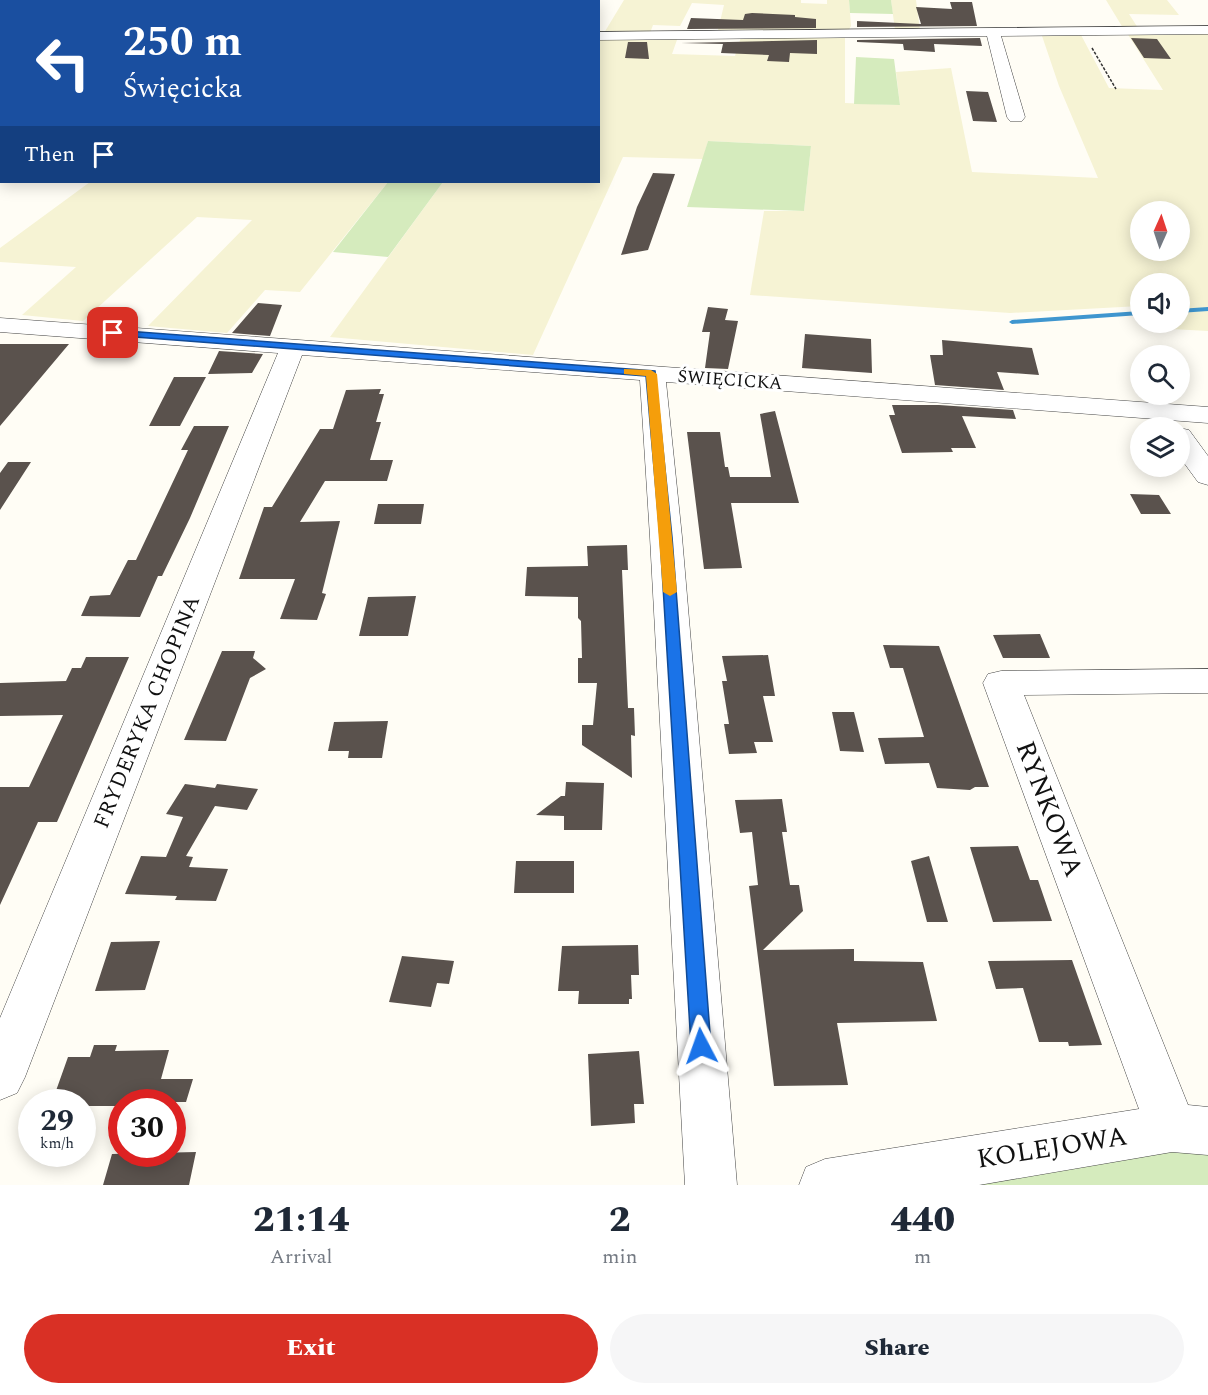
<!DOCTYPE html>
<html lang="en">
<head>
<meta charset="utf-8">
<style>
  :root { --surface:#fff; --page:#f6f6f7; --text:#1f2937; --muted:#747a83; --accent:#d93025 }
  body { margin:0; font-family:Spectral,serif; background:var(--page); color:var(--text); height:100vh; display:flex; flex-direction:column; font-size:22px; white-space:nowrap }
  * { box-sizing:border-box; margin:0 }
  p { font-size:20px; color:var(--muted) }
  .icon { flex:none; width:33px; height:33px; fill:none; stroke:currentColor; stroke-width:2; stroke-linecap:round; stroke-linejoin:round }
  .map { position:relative; height:1185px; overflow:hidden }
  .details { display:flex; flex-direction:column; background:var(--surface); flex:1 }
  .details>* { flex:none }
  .guide { position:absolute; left:0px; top:0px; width:600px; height:183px; box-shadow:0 3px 15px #0003; background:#1a4fa0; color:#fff; overflow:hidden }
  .needle { width:39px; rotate:3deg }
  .controls { position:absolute; left:1130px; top:201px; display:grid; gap:12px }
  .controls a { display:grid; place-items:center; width:60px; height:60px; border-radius:50%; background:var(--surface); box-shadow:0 3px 15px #0003; font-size:30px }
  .speed { position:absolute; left:18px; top:1089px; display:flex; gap:12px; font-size:30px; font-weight:700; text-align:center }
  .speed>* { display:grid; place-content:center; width:78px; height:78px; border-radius:50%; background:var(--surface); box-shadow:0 3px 15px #0003; line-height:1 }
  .speed small { font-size:15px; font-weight:400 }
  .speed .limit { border:9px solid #d22; background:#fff; color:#111 }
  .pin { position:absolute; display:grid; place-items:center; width:51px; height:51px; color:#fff; margin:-26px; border-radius:12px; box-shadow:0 3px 9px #0006 }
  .me { position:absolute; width:66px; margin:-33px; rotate:356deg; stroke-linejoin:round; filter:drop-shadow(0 0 4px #0008) }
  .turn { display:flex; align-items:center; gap:21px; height:126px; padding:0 24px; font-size:27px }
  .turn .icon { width:78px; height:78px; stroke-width:2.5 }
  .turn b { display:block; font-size:42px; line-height:51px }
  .then { display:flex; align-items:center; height:57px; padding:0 24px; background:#0003; gap:12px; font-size:22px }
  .eta { display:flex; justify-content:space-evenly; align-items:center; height:102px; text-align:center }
  .eta b { font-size:36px; font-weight:800; line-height:42px }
  .cta { display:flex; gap:12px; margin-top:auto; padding:12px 24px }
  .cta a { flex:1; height:69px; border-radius:36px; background:var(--accent); color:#fff; font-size:24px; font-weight:800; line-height:69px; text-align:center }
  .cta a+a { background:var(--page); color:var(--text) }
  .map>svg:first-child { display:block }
  .farmland { fill:#f6f3d4; fill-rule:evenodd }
  .green { fill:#d5ebbd }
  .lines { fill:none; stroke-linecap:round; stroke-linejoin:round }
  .stream { fill:#3f96cf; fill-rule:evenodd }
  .building { fill:#5a524d }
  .minor-casing { stroke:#444; stroke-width:1 }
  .path { stroke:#333; stroke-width:1.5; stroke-dasharray:3 1.5; stroke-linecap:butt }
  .minor { fill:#fff; fill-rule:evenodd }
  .route { fill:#1a73e8; stroke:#114b97; stroke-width:1.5 }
  .slow { fill:#f59e0b }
  .labels { text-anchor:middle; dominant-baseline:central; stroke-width:6; stroke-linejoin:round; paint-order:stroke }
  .far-street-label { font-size:18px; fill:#111; stroke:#fff }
  .street-label { font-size:22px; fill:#111; stroke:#fff }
  .near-street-label { font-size:27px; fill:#111; stroke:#fff }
</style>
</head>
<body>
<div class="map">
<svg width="1208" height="1185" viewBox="0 0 1208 1185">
  <rect width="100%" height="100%" fill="#fffdf5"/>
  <path class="farmland" d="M217,0H543L214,2Z
    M624,0H801V3L827,4V0H849L851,26L848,31L718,30L724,5L692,3L680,26L653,25L650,33H604Z
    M891,0H916L920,30H895Z
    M1106,0H1167L1179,15L1129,14L1138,28H1123Z
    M1208,32V331L1152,328L1149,323L1179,322V284H1140V306L1010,313L750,295L764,211H804L811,146L708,141L703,159L623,157L533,355L330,337L443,182H598L599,38L678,37L672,54L735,56L741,37L845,36V103L900,105L896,72L951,68L972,172L1098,178L1059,86L1041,33H1080L1109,88L1163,90L1127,33ZM1140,212H1179V250H1140Z
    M90,182H388L300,292L265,290L227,333L148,326L252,220L197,217L83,321L22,315L76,267L0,262V248Z"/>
  <path class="green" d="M849,0H891L893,14L850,13Z
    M856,57L894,59L900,105L854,104Z
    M708,141L811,146L804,211L687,207Z
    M388,182H443L388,257L333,252Z
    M1177,1146L1208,1154V1185H936Z"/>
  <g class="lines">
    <path class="stream" d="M1208,307V311L1179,313V309Z
      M1140,311V315L1012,324L1009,322L1012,320Z"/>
  </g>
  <path class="building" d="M950,2H972L977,26L857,27V21L921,24L916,7L952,9Z
    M752,13L795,15V17L816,19V28L687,29L691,18L743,20L745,14Z
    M980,38L982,46L934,44L935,52L904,50L903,44L857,42V40Z
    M1131,38L1157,39L1171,59L1144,58Z
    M817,40V54L790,53L789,62L767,61L769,55L721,53L723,44L681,43Z
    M628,42H647L649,59L625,58Z
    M966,91L988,92L997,122L973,121Z
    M653,173L675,174L648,250L621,255L637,207Z
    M258,303L282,305L270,336L232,333Z
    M708,307L728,309L725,320L738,321L728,369L705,368L710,332H702Z
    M805,334L871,339L872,373L802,368Z
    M942,340L1032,348L1039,375L997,372L1004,390L935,385L930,355H943Z
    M0,344H69L0,426Z
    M219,351L263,354L252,373L208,374Z
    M174,377H206L180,426H149Z
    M381,389L379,394H384L376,422H381L370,460H393L387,481H325L300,522L340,521L322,593L326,594L317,620L280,619L295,579H239L264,507H272L320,429H333L346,390Z
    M892,405H939L1013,410L1016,419L962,416L976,448H951L953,452L902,453L889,415H895Z
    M775,411L799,503H731L742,568L704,569L687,432H720L725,467H728L730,477H771L760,414Z
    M194,426H229L190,518L162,576H158L140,617L81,616L90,596L110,595L128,560H136L188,450H181Z
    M8,462H31L0,510V473Z
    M1130,494L1159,495L1171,514H1141Z
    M378,504H424L421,524H374Z
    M627,545L628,570H622L628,708H634L635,736L631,735L632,778L582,745V725H593L597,683H578V658H582L581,621L578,618V597L525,596L527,567L588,566L587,546Z
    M416,596L408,636H359L368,597Z
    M1040,634L1050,658H1003L993,635Z
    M883,645L939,646L989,787H975L970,790L937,788L929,763L885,764L878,738L924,737L903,668H890Z
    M222,651H255L253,658L266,669L250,678L226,741L184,740Z
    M768,655L775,696H763L773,742H754L757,753L729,754L724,724H729L722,681H727L722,656Z
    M86,657H129L57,822H38L0,905V787H29L63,715L0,716V683L66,681L72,668H81Z
    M832,712H854L864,752L840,751Z
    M388,721L382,758H348L349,751H328L334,722Z
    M566,782L604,783L602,830H564V816L536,815L561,796H565Z
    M185,784L215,788L217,784L258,789L247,810L215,806L186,856L193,857L189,867L228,869L216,901L175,900L177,896L125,894L141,856L166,857L183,817L166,814Z
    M782,799L787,832H782L790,885H799L803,911L763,950L854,949V961L923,962L937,1021L837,1023L848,1085L774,1086L749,886L758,885L752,832L740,833L735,800Z
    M1018,846L1030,880H1038L1052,921L993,922L970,847Z
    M929,856L948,922H927L911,861Z
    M516,861H574V893H514Z
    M160,941L145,990L95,991L111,942Z
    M638,945L639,975H631L632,999H629V1004H578L579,991H558L562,946Z
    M402,956L454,961L449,984L437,983L431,1007L389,1002Z
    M1072,960L1102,1045L1069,1046L1068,1042H1039L1023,988L996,989L988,961Z
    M94,1045H117L115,1051L169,1050L161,1079H193L186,1102H122V1106H82V1102H52L68,1057H90Z
    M639,1051L644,1104H634L635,1123L591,1126L588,1054Z
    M196,1152L189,1185H103L112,1154Z"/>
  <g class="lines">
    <defs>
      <path id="minor" d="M478,0H492L478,2Z
        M1208,26V34L1001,36L1025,117L1022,121H1010L1007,117L987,36L598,40V32Z
        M0,39H2V47H0Z
        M0,318L1208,407V423L666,382L682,537L737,1185H685L650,537L640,380L302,355L25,1077L17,1093L0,1100V1018L278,353L0,332Z
        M1179,428L1189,430L1208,456V485L1198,482L1179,456Z
        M1208,669V693L1024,695L1188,1105L1208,1107V1155L1172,1152L979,1185H799L806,1167L825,1159L1139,1109L983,683L988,674L1001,671Z"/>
    </defs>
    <use href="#minor" class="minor-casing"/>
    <path class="path" d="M166,2L168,0
      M1092,48L1116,89"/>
    <use href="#minor" class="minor"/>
  </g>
  <path class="route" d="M113,330L655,371L672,537L711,1046L708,1052L701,1055L694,1052L691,1046L660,537L646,376L109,335L108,333Z"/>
  <path class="slow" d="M624,369L651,370L657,374L677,592L670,596L663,592L646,376L624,374Z"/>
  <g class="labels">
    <g class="far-street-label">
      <text transform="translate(730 380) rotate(4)">ŚWIĘCICKA</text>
    </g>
    <g class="street-label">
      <text transform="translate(147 712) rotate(-68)">FRYDERYKA CHOPINA</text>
    </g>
    <g class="near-street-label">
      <text transform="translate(1049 809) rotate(69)">RYNKOWA</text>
      <text transform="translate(1052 1148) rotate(-9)">KOLEJOWA</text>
    </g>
  </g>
</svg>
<div class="controls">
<a><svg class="needle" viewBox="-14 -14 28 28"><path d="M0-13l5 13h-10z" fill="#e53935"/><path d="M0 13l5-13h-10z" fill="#747a83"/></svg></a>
<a><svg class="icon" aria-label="sound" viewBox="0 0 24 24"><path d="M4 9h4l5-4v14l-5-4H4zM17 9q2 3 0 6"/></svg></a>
<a><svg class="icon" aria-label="search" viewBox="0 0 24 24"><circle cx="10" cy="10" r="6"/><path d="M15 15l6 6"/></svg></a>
<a><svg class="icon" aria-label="layers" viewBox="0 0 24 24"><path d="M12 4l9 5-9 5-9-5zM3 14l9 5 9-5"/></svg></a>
</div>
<div class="speed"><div>29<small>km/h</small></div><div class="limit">30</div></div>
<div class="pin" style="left:113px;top:333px;background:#d93025"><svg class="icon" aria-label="arrive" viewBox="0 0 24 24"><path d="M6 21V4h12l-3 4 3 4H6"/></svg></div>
<svg class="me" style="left:701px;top:1046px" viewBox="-20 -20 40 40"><path d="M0-17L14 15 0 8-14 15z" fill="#1a73e8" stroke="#fff" stroke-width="4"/></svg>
<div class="guide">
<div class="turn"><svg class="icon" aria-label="left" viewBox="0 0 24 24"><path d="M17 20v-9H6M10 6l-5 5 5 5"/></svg><div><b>250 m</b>Święcicka</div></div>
<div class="then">Then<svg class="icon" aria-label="arrive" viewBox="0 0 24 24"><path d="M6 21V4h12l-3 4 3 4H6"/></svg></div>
</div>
</div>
<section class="details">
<div class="eta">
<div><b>21:14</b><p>Arrival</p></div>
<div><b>2</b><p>min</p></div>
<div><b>440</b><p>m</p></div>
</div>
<div class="cta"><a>Exit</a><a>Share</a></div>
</section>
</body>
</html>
